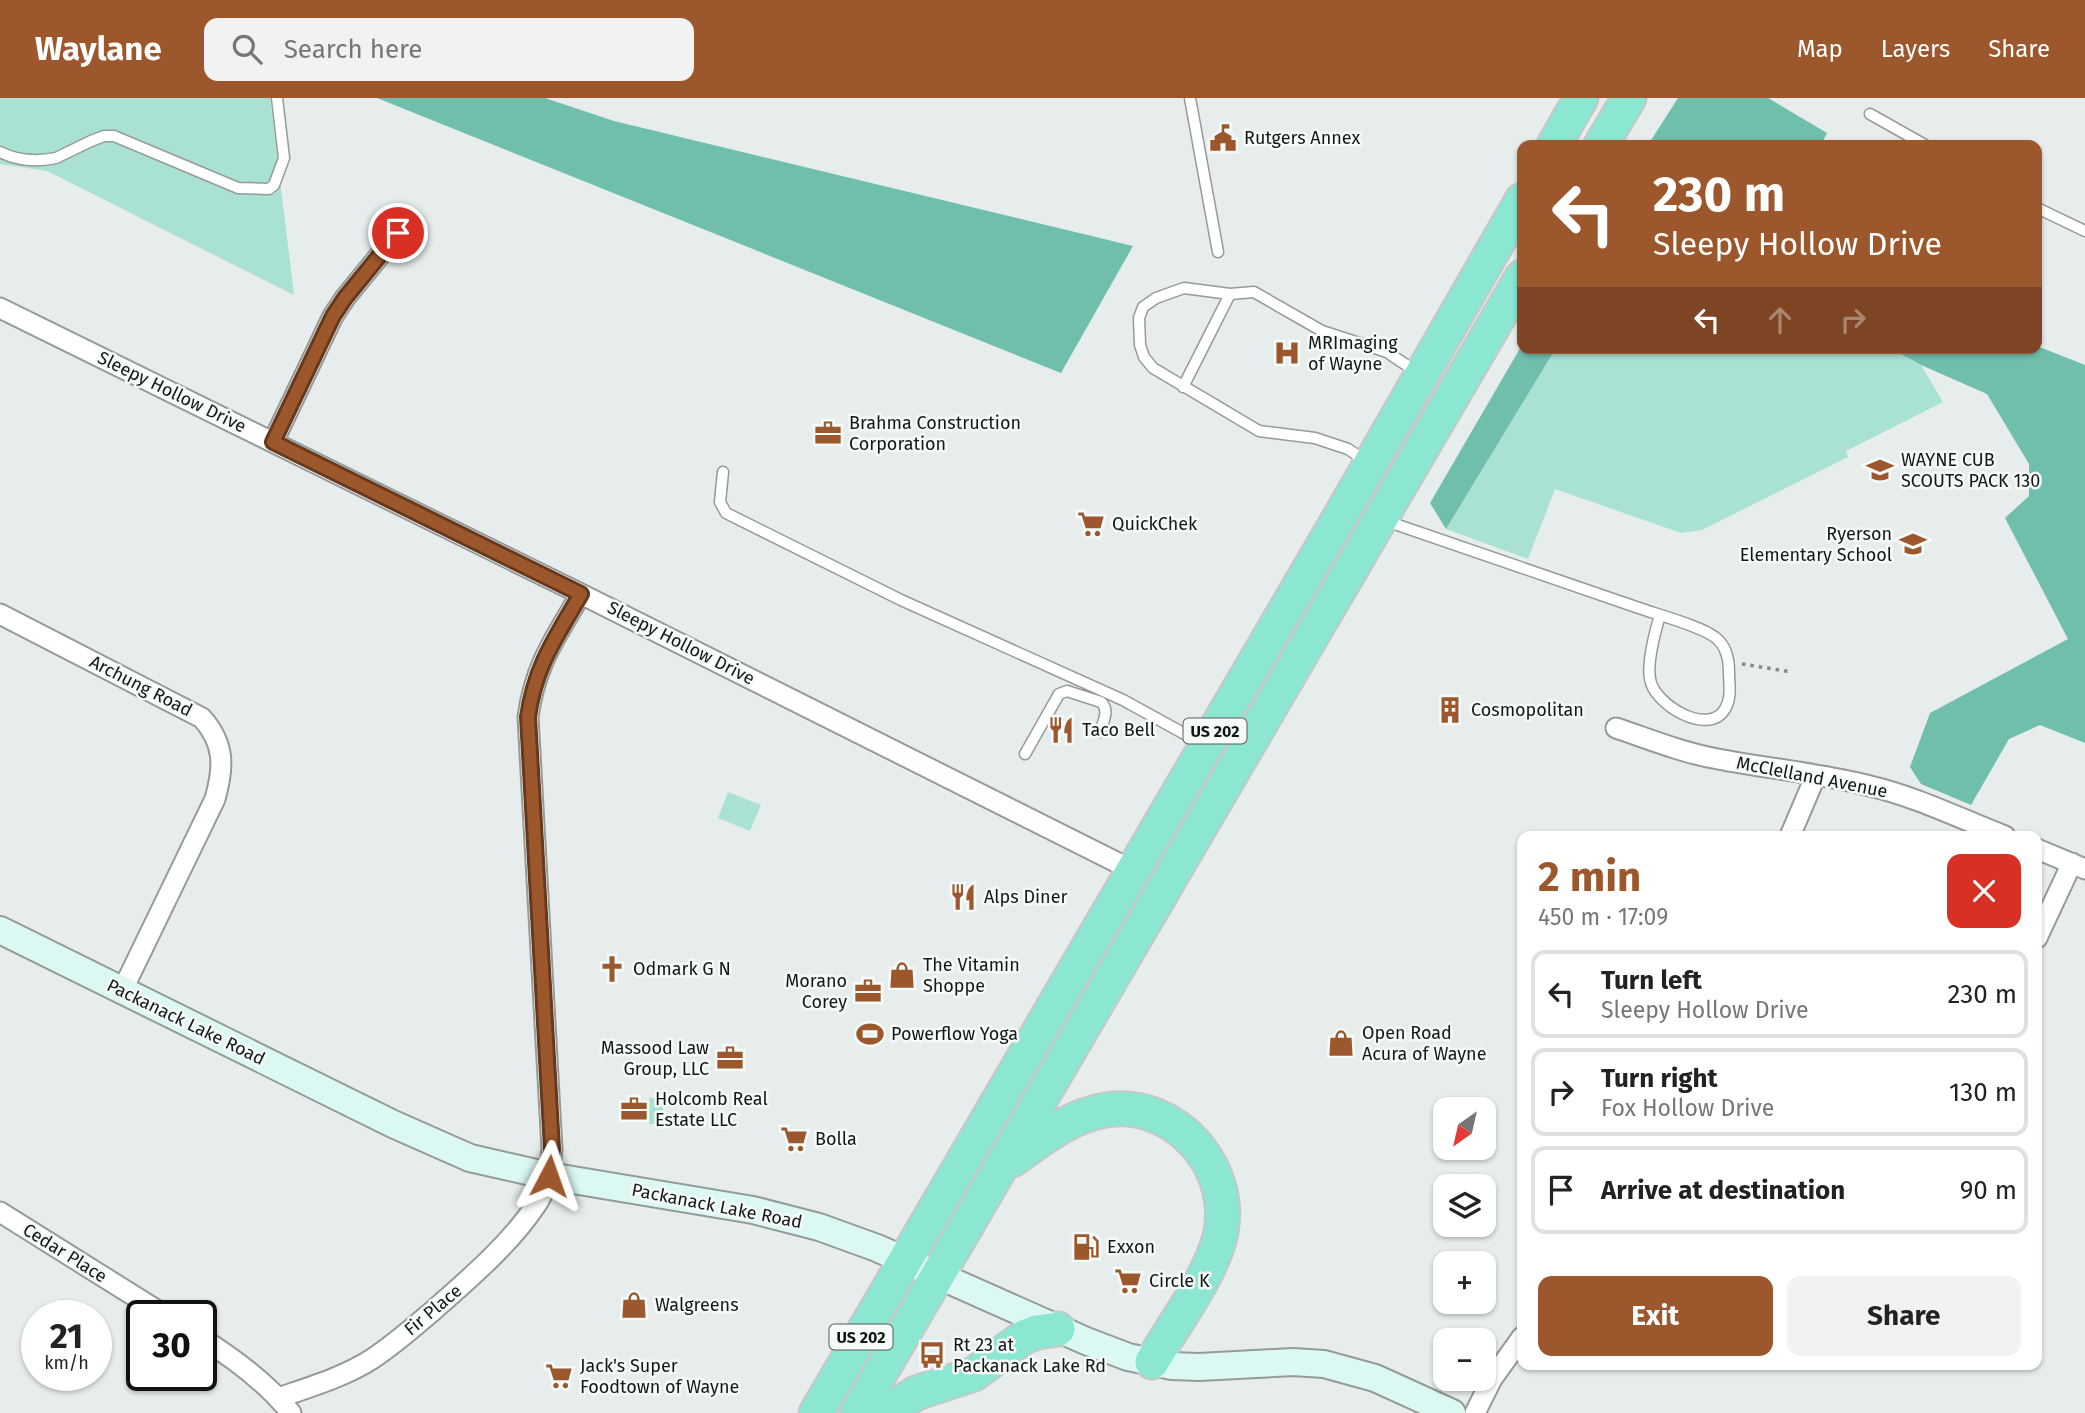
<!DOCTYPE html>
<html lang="en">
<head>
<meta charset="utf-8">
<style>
  :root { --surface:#fff; --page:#f2f2f2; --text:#222; --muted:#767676; --line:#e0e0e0; --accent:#9d572c }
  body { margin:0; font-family:"Fira Sans",sans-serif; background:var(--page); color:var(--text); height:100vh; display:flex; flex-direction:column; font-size:26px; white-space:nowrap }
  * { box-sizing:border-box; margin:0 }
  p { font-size:23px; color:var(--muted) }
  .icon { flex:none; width:38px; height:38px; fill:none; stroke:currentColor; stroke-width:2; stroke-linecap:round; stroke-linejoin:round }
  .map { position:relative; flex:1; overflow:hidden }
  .sheet { position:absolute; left:1517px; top:733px; width:525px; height:539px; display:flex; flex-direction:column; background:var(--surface); border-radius:14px; box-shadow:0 2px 5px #0004 }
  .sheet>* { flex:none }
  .guide { position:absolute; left:1517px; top:42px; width:525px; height:214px; border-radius:14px; box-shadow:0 2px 5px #0004; background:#9d572c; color:#fff; overflow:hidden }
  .needle { width:46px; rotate:214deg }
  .controls { position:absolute; left:1433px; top:999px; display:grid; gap:14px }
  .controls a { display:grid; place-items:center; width:63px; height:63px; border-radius:14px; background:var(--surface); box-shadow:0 2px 5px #0004; font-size:35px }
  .speed { position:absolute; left:21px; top:1202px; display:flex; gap:14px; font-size:35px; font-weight:700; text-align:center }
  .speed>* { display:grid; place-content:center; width:91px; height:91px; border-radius:50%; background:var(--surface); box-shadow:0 2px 5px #0004; line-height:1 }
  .speed small { font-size:18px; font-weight:400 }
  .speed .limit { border:4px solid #111; border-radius:10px; background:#fff; color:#111 }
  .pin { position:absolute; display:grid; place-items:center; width:60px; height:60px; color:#fff; margin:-30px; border:4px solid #fff; border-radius:50%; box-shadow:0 2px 7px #0007 }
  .me { position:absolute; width:77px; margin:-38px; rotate:4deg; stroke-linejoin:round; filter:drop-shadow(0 0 5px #0008) }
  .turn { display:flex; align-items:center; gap:24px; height:147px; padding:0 21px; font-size:32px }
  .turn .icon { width:91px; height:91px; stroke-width:2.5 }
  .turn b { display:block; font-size:49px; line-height:60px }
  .lanes { display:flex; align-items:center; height:66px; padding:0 21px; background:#0003; justify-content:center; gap:35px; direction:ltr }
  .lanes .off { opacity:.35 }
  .round { display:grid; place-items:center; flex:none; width:74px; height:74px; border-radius:14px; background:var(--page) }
  .overview { display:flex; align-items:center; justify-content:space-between; height:119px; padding:0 21px }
  h1 { font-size:42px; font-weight:700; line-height:52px; color:var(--accent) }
  .cta { display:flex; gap:14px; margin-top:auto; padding:14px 21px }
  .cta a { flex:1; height:80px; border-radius:14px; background:var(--accent); color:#fff; font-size:28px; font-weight:700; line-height:80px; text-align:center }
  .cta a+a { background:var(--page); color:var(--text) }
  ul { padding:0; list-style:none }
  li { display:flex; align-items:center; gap:21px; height:88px; margin:0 14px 10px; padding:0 7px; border:4px solid var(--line); border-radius:14px }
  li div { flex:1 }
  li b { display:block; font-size:26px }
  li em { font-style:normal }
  header { display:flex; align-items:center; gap:42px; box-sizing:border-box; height:98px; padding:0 35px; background:var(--accent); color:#fff }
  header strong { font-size:33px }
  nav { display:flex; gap:38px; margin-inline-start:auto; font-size:24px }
  .search { width:490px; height:63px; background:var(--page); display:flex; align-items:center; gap:18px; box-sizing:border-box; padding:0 24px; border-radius:14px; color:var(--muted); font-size:26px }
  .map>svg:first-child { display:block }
  .green { fill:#a9e1d3 }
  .forest { fill:#6fbfac }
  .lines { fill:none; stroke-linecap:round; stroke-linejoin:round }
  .lane-casing { stroke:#949b99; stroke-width:13 }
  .street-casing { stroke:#949b99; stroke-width:23 }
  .secondary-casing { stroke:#949b99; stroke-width:30 }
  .highway-casing { stroke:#c7c7c7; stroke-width:37 }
  .path { stroke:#858988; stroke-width:3.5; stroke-dasharray:3.5 5; stroke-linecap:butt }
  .lane { stroke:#fff; stroke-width:10 }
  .street { stroke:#fff; stroke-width:19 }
  .secondary { stroke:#dcf8f2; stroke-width:26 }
  .highway { stroke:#8ce7d2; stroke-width:33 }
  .route-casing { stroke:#66391d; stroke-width:18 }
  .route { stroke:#9d572c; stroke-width:12 }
  .labels { text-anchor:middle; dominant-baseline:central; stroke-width:5; stroke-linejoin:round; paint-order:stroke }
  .shield { fill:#f4fbf9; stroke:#585b5a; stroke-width:2 }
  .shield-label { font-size:16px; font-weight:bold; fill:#151716 }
  .poi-label { font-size:18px; fill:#151716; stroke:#f4fbf9; text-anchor:start }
  .street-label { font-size:18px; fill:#151716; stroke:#f4fbf9 }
</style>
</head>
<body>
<header>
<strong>Waylane</strong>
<div class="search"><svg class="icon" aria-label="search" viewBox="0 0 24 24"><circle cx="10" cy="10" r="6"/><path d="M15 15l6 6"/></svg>Search here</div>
<nav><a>Map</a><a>Layers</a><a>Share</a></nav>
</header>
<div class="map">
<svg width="2085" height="1315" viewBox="0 0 2085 1315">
  <rect width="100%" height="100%" fill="#e7edec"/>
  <path class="green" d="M0,0H270L294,197L47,73L0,66Z
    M1556,250H1890L1921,267L1943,304L1846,353L1848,359L1702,432L1681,435L1555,391L1528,461L1446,431Z
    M728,694L761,707L750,733L718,720Z
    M649,1000H663V1026H649Z"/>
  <path class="forest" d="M377,0H545L614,23L1133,148L1061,275Z
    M1678,0H1768L1827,35L1821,47H1648Z
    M1522,247V250H1556L1446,431L1430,405Z
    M2037,248L2085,267V645L2040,627L2009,641L1971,707L1921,686L1910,669L1930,615L2068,541L2005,420L2029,398V366L1987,296L1921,267L1890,250H2037Z"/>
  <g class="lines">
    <defs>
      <path id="lane" d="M1190,0L1218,154
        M1870,16L1925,47
        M0,54C18,63 37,64 56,60L91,43L104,38H114L238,90L269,91L274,87L284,60L277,0
        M2037,110L2085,133
        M1183,289L1230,196
        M1367,364L1348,351L1315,340L1259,333L1153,270L1144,259L1140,247L1139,220L1143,209L1156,200L1184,190L1230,196L1254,194L1322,233L1387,254L1418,275
        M723,374L720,404L726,415L901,502L1123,602L1203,646
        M1386,423L1636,509C1655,516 1702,528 1716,540C1726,548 1729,561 1729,574C1729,586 1732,600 1725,611C1709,639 1654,607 1650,581C1647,564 1655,534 1660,517
        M1025,656L1059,596L1067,593L1101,604C1110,612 1103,624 1100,634"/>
      <path id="street" d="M0,210L581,496L1134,773
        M273,344L333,218L345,200L398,135
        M0,516L202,620C225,646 224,669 215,701L122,893
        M1616,630C1649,641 1683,655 1718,661C1769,671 1820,675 1870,688C1917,699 1961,721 2005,738
        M1790,738L1816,677
        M2037,751L2085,771
        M2037,840L2072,765
        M0,1114L166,1218
        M201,1240C235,1261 266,1284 291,1315
        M278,1300C310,1289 344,1279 372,1261C395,1246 415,1228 435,1211C470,1180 510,1146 536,1107C548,1090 550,1071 552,1051L528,619C535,567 555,540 581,496
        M1475,1315L1492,1281L1522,1239"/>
      <path id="secondary" d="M0,832L393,1026L470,1060L549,1078L753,1112L819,1129L877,1150L1086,1243L1128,1259L1172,1268L1199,1269L1293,1264L1324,1266L1375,1280L1452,1315"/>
      <path id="highway" d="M1554,47L1581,0
        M1601,47L1629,0
        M1012,1062C1042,1041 1069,1018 1106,1012C1178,1001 1238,1074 1219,1142C1209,1180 1172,1229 1152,1264
        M816,1315L1338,422L1522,102
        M857,1315L1522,179
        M886,1315L916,1295L974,1276L1024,1239L1037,1234L1058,1231"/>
    </defs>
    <use href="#lane" class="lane-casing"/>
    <use href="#street" class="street-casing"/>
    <use href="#secondary" class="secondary-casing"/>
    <use href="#highway" class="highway-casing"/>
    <path class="path" d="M1742,566L1792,574"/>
    <use href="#lane" class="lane"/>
    <use href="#street" class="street"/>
    <use href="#secondary" class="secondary"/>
    <use href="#highway" class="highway"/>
  </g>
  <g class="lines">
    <defs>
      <path id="route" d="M398,135L345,200L333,218L273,344L581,496C556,539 535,568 528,619L552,1051L549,1078"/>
    </defs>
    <use href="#route" class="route-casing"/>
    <use href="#route" class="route"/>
  </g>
  <defs>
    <symbol id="civic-bare" viewBox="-9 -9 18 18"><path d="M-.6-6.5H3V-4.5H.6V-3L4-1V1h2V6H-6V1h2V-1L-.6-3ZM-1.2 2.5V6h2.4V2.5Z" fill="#9d572c" stroke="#f4fbf9" stroke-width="2.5" paint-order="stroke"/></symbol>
    <symbol id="hospital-bare" viewBox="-9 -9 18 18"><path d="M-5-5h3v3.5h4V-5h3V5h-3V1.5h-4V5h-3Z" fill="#9d572c" stroke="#f4fbf9" stroke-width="2.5" paint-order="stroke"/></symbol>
    <symbol id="office-bare" viewBox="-9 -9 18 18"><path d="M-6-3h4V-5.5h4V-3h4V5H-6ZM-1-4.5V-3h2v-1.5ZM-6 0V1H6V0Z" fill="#9d572c" stroke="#f4fbf9" stroke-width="2.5" paint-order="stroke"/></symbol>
    <symbol id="school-bare" viewBox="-9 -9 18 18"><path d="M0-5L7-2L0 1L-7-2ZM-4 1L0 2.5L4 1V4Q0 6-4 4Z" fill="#9d572c" stroke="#f4fbf9" stroke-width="2.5" paint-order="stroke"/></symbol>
    <symbol id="supermarket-bare" viewBox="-9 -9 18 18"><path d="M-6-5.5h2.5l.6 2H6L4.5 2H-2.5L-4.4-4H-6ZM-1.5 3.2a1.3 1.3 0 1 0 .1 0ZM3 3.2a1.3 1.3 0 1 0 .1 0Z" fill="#9d572c" stroke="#f4fbf9" stroke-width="2.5" paint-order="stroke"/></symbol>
    <symbol id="building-bare" viewBox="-9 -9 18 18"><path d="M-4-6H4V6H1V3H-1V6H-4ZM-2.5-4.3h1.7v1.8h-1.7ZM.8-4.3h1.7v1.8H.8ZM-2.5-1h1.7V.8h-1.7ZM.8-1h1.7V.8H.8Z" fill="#9d572c" stroke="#f4fbf9" stroke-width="2.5" paint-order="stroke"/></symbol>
    <symbol id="restaurant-bare" viewBox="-9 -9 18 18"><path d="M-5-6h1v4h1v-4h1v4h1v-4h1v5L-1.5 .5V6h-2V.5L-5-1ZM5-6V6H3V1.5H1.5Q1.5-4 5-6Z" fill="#9d572c" stroke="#f4fbf9" stroke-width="2.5" paint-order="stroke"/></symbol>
    <symbol id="church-bare" viewBox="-9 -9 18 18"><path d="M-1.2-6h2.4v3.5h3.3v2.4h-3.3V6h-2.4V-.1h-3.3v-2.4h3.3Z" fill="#9d572c" stroke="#f4fbf9" stroke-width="2.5" paint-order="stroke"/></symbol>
    <symbol id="shop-bare" viewBox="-9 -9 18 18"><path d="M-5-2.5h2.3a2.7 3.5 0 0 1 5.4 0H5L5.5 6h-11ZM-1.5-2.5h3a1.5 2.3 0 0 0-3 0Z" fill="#9d572c" stroke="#f4fbf9" stroke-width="2.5" paint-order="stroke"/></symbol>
    <symbol id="stadium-bare" viewBox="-9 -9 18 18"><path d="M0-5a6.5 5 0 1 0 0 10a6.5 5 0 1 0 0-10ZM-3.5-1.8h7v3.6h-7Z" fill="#9d572c" stroke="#f4fbf9" stroke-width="2.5" paint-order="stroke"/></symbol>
    <symbol id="fuel-bare" viewBox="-9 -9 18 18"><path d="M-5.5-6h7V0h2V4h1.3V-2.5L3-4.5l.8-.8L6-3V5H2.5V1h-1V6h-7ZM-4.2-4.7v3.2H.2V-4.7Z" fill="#9d572c" stroke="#f4fbf9" stroke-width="2.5" paint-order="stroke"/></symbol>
    <symbol id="bus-bare" viewBox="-9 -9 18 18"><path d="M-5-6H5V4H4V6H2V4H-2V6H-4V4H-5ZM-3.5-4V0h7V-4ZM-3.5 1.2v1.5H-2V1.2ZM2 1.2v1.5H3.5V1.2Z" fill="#9d572c" stroke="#f4fbf9" stroke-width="2.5" paint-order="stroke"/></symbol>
  </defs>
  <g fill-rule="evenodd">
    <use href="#civic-bare" x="1204" y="21" width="38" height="38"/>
    <use href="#hospital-bare" x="1268" y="236" width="38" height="38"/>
    <use href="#office-bare" x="809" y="316" width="38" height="38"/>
    <use href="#school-bare" x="1861" y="353" width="38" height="38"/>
    <use href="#supermarket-bare" x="1072" y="407" width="38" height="38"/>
    <use href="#school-bare" x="1894" y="427" width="38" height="38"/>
    <use href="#building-bare" x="1431" y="593" width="38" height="38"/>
    <use href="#restaurant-bare" x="1042" y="613" width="38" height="38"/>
    <use href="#restaurant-bare" x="944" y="780" width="38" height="38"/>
    <use href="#church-bare" x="593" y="852" width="38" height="38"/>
    <use href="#shop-bare" x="883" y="858" width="38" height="38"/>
    <use href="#office-bare" x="849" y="874" width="38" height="38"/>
    <use href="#stadium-bare" x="851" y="917" width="38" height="38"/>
    <use href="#shop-bare" x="1322" y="926" width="38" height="38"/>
    <use href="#office-bare" x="711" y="941" width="38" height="38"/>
    <use href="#office-bare" x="615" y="992" width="38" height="38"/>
    <use href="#supermarket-bare" x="775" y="1022" width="38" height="38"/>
    <use href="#fuel-bare" x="1067" y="1130" width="38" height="38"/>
    <use href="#supermarket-bare" x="1109" y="1164" width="38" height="38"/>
    <use href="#shop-bare" x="615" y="1188" width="38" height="38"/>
    <use href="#bus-bare" x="913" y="1238" width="38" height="38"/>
    <use href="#supermarket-bare" x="540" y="1259" width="38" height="38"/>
  </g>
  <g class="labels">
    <g class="shield">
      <rect x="1183.5" y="620.5" width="63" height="25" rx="5"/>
      <rect x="829.5" y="1226.5" width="63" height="25" rx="5"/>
    </g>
    <g class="shield-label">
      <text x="1215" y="633">US 202</text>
      <text x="861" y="1239">US 202</text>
    </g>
    <g class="poi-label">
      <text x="1244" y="40">Rutgers Annex</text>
      <text x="1308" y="245">MRImaging<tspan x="1308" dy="21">of Wayne</tspan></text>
      <text x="849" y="325">Brahma Construction<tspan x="849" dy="21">Corporation</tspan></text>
      <text x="1901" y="362">WAYNE CUB<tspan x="1901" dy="21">SCOUTS PACK 130</tspan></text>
      <text x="1112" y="426">QuickChek</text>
      <text x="1892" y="436" text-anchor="end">Ryerson<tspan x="1892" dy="21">Elementary School</tspan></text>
      <text x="1471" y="612">Cosmopolitan</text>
      <text x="1082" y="632">Taco Bell</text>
      <text x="984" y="799">Alps Diner</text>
      <text x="923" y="867">The Vitamin<tspan x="923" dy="21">Shoppe</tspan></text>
      <text x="633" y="871">Odmark G N</text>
      <text x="847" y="883" text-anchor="end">Morano<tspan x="847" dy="21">Corey</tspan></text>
      <text x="1362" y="935">Open Road<tspan x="1362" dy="21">Acura of Wayne</tspan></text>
      <text x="891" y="936">Powerflow Yoga</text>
      <text x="709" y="950" text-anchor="end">Massood Law<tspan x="709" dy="21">Group, LLC</tspan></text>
      <text x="655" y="1001">Holcomb Real<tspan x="655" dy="21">Estate LLC</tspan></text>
      <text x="815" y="1041">Bolla</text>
      <text x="1107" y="1149">Exxon</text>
      <text x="1149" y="1183">Circle K</text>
      <text x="655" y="1207">Walgreens</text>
      <text x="953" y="1247">Rt 23 at<tspan x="953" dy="21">Packanack Lake Rd</tspan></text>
      <text x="580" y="1268">Jack's Super<tspan x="580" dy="21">Foodtown of Wayne</tspan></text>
    </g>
    <g class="street-label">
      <text transform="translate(172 294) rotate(26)">Sleepy Hollow Drive</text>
      <text transform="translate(681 545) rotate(27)">Sleepy Hollow Drive</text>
      <text transform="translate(141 588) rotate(27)">Archung Road</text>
      <text transform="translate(1812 679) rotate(11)">McClelland Avenue</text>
      <text transform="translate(186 924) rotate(26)">Packanack Lake Road</text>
      <text transform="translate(717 1108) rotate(11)">Packanack Lake Road</text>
      <text transform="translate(65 1155) rotate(32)">Cedar Place</text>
      <text transform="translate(433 1212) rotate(-40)">Fir Place</text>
    </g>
  </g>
</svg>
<div class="controls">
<a><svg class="needle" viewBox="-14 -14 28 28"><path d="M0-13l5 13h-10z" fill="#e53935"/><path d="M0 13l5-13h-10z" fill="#767676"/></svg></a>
<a><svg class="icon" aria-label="layers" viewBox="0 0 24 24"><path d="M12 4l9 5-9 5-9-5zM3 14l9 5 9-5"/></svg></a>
<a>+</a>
<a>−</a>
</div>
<div class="speed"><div>21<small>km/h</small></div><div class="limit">30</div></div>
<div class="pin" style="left:398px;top:135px;background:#d93025"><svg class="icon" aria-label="arrive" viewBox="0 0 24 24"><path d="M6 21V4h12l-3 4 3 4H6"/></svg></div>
<svg class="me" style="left:549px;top:1078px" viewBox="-20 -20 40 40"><path d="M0-17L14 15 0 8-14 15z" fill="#9d572c" stroke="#fff" stroke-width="4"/></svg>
<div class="guide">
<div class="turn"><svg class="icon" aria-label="left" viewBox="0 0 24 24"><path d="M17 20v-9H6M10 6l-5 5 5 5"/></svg><div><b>230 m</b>Sleepy Hollow Drive</div></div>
<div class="lanes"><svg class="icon" aria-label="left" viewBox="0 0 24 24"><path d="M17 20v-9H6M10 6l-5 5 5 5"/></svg><svg class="icon off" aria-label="ahead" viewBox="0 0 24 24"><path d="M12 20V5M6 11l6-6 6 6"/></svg><svg class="icon off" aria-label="right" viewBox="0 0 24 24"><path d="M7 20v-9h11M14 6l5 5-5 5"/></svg></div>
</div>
<section class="sheet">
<div class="overview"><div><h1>2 min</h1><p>450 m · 17:09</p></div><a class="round" style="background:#d93025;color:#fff"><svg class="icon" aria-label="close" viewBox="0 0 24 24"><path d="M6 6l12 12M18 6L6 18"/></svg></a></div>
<ul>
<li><svg class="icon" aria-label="left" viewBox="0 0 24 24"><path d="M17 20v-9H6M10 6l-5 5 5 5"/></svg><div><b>Turn left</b><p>Sleepy Hollow Drive</p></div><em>230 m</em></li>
<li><svg class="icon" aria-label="right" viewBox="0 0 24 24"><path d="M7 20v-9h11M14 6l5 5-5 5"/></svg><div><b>Turn right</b><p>Fox Hollow Drive</p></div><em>130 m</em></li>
<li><svg class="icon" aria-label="arrive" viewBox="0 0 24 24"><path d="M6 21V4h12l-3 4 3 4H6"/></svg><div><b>Arrive at destination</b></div><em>90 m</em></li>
</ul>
<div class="cta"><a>Exit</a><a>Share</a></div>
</section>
</div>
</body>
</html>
